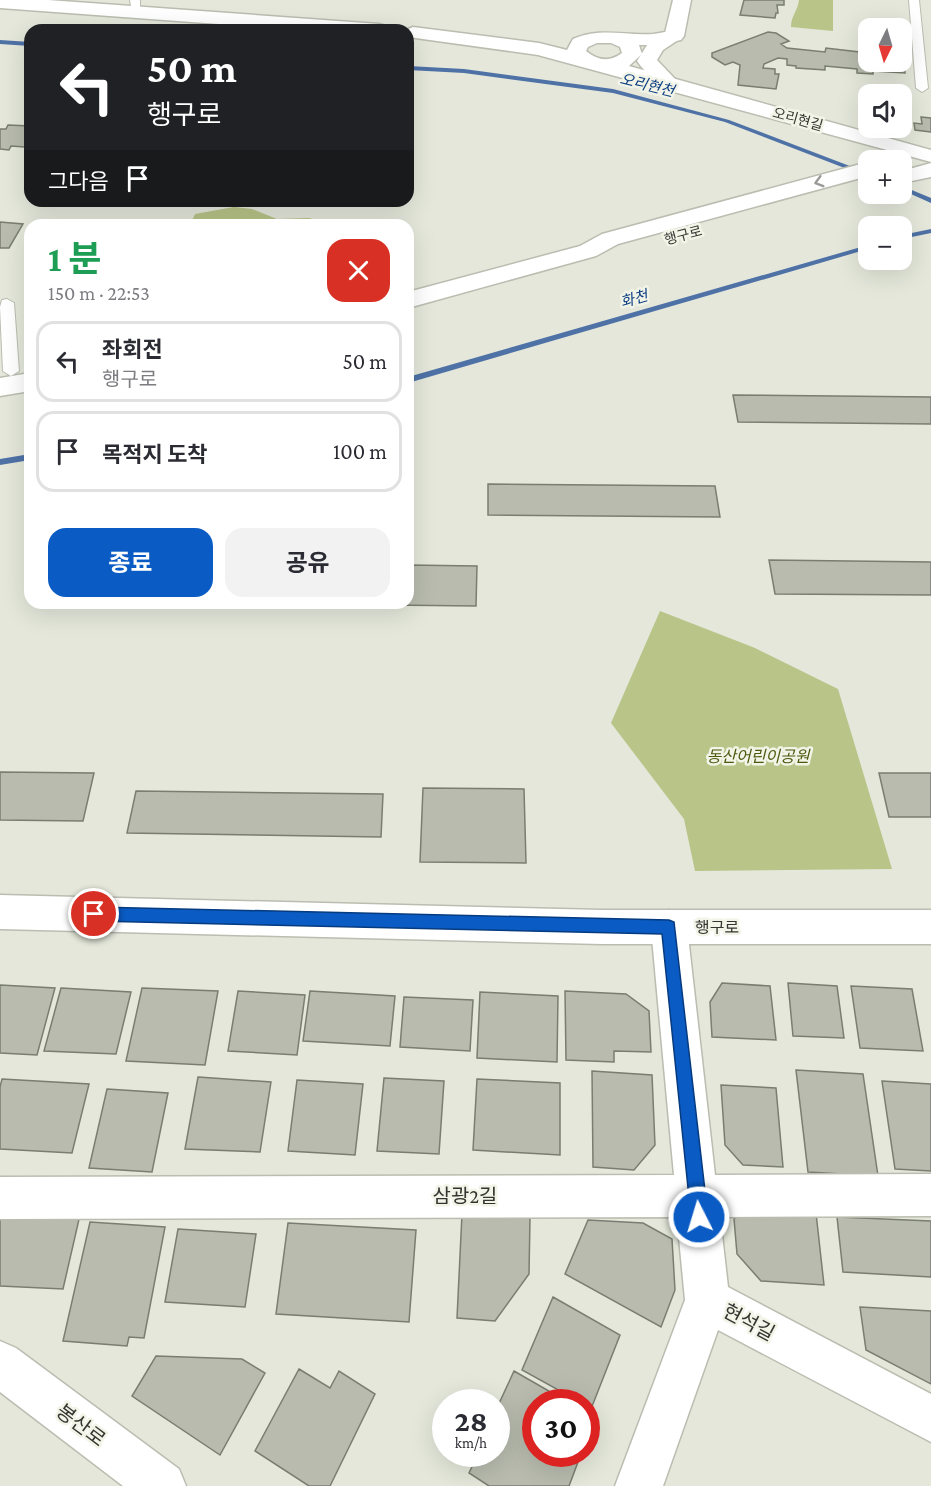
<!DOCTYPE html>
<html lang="ko">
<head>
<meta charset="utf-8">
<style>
  :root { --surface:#fff; --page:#f2f2f3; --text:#2b2b33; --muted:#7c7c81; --line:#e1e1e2; --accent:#0a5bc4 }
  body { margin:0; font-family:"Crimson Pro","Noto Sans KR",serif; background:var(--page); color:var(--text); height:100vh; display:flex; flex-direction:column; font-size:22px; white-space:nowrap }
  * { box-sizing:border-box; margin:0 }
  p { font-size:20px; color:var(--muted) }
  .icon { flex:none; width:33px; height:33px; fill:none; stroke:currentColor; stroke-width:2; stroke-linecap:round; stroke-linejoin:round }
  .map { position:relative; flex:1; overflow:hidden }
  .drawer { position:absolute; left:24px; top:219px; width:390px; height:390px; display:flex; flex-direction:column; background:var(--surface); border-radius:18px; box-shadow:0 6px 24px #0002 }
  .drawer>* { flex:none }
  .hud { position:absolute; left:24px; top:24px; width:390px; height:183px; border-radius:18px; box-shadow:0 6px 24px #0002; background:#202124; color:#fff; overflow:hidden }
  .needle { width:39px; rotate:185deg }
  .controls { position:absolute; left:858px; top:18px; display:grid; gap:12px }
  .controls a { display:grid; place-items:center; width:54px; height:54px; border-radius:12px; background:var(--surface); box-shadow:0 6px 24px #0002; font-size:30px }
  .speed { position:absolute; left:432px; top:1389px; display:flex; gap:12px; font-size:30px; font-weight:700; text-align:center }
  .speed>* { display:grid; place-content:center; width:78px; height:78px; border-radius:50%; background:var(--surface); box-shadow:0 6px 24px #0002; line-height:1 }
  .speed small { font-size:15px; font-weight:400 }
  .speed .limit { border:9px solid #d22; background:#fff; color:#111 }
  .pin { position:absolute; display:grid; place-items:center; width:51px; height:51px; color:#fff; margin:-26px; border:3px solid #fff; border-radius:50%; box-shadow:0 2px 6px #0007 }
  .me { position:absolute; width:66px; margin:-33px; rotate:355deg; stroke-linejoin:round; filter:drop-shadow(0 0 4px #0008) }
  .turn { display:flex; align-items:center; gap:21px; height:126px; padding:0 24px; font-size:27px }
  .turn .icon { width:78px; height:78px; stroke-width:2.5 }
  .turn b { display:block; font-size:42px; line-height:51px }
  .then { display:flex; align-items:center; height:57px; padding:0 24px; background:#0003; gap:12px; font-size:22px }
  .round { display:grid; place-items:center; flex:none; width:63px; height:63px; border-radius:18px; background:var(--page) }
  .headline { display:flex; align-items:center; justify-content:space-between; height:102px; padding:0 24px }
  h1 { font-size:36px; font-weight:700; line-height:45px; color:#1e9e55 }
  .cta { display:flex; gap:12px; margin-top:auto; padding:12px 24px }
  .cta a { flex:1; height:69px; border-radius:18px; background:var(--accent); color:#fff; font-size:24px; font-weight:700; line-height:69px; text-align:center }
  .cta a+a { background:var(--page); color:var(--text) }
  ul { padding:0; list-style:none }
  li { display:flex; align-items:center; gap:18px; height:81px; margin:0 12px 9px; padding:0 12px; border:3px solid var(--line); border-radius:18px }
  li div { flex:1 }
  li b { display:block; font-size:22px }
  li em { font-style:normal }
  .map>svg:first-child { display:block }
  .green { fill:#b8c488 }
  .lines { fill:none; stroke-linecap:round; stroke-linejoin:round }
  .stream { fill:#4e71a6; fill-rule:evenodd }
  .building { fill:#b8bbae; stroke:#7a7d71; stroke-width:1.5 }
  .service-casing { stroke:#babdb0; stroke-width:2 }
  .minor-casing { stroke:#babdb0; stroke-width:3 }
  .tertiary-casing { stroke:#babdb0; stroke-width:3 }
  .service { fill:#fff; fill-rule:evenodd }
  .minor { fill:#fff; fill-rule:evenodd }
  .tertiary { fill:#fff; fill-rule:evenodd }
  .oneway { stroke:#9a9a98 }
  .route { fill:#0a5bc4; stroke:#063b7f; stroke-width:1.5 }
  .labels { text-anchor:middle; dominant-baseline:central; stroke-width:5; stroke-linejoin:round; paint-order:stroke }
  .far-street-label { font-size:14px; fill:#343530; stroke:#f1f4e7 }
  .far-water-label { font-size:15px; font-style:italic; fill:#0b3c80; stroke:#f1f4e7 }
  .park-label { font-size:16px; font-style:italic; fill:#4e590e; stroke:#f1f4e7 }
  .street-label { font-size:16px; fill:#343530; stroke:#f1f4e7 }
  .near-street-label { font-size:20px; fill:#343530; stroke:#f1f4e7 }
</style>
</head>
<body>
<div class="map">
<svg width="931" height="1486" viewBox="0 0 931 1486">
  <rect width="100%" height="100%" fill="#e4e7da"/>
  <path class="green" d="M799,0H833V31L791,27C791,16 798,10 799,0Z
    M234,207L252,209L277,219L309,218L330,225H190L195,214Z
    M660,611L755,648L838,689L892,869L695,871L684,819L611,723Z"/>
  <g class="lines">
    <path class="stream" d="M0,40L30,42V46L0,44Z
      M408,66L464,69L613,89L729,120L868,173V177L725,122L613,93L464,73L408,70Z
      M902,186L931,198V203L902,190Z
      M931,229V233L902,239V235Z
      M868,245V249L408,383V377Z
      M30,454V460L0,465V459Z"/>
  </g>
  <path class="building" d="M744,0H784V5H777L778,13H776L775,18L740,15Z
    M768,32L776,33L789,41L781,44L787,48L825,52L826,48L868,53V62H902V55H904L905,73L873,71V74L857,73V69L825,66V70L796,68V66L787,65V59L778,58L764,64L763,68L775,69V74H779L776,89L738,85L740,65L733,62L725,65L712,57V53Z
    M921,117L931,118V132L915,130L914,123L922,124Z
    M8,125L30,126V139L25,147L11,146L9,150L0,149V129H6Z
    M0,222L23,224L9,248H0Z
    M733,395L931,397V424L738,422Z
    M488,484L715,486L720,517L488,515Z
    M769,560L931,562V595L775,594Z
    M408,565L477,566L476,606L211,603H408Z
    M0,772L94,773L83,821L0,820Z
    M879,773H931V817H889Z
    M423,788L524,789L526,863L420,862Z
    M136,791L383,794L381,837L127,833Z
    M722,983L770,986L776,1040L712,1037L710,1002Z
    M788,983L837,986L844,1038L793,1036Z
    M0,985L55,988L37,1055L0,1053Z
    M851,986L912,989L923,1051L860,1048Z
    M61,988L131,992L116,1054L44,1051Z
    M142,988L218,991L205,1065L126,1061Z
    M238,991L305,995L297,1055L228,1051Z
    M310,991L395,996L390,1046L303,1041Z
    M565,991L626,994L649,1011L651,1052L614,1051V1062L566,1060Z
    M480,992L558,996L557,1062L477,1058Z
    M404,997L473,1000L470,1051L400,1047Z
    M796,1070L863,1074L878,1176L808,1172Z
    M592,1071L652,1075L655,1145L634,1170L593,1167Z
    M198,1077L271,1082L260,1152L185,1149Z
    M384,1078L444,1081L439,1154L377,1151Z
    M2,1079L89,1084L72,1153L0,1149V1087Z
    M477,1079L560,1083V1155L473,1150Z
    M297,1080L363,1084L355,1155L288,1151Z
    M882,1081L931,1084V1171L895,1169Z
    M721,1085L776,1088L783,1167L743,1165L725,1145Z
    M107,1089L168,1093L152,1172L89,1168Z
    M744,1209L816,1213L824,1285L761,1281L737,1254L734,1219Z
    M0,1210L80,1215L63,1289L0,1286Z
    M462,1214L530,1218L529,1274L495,1321L457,1318Z
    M837,1217L931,1221V1277L843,1272Z
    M588,1220L643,1223L672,1239L675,1290L661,1327L565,1274Z
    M90,1222L165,1227L144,1338L129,1337L127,1346L63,1341Z
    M288,1223L416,1230L409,1322L276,1314Z
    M178,1229L256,1234L245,1307L165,1302Z
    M553,1297L620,1335L591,1409L586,1406V1402H580L522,1370Z
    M860,1307L931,1311V1384L866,1350Z
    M156,1356L242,1359L265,1373L220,1455L132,1396Z
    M299,1369L330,1388L339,1371L375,1394L330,1486H309L255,1451Z
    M514,1371L568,1402H536V1454H581L569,1486H489L469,1473L478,1454H496V1410Z
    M586,1413L595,1418L586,1439Z"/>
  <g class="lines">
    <defs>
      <path id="service" d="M130,0H140V13H132Z
        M909,0H919L928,88L922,92L916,88Z
        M7,299L14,303L19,371L11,376L3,371L0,307L2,300Z"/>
      <path id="minor" d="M673,0H691L684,36L663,50L657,60L677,81L674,85C658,89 646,73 637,61L649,42L665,33Z
        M669,910L682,915L687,927L715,1175L931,1174V1216L720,1217L728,1287L931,1394V1442L718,1330L663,1486H615L685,1300L677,1217L0,1219V1177L674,1175L651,927L656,915Z"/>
      <path id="tertiary" d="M0,0H48L379,24L386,26L389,30H302L0,8Z
        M413,27L539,43L567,50L573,39C601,27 625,36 653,34C663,33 671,29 681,32L684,36L681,40L656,45H639L642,54L629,66L931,150V162L538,55L408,37V30H406ZM597,43H611L620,47L622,53C610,62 598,61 586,51L588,47Z
        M868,162V176L618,244L596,256L408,308V292L580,246L602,234Z
        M931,163V177L902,183V171Z
        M30,373V391L0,396V378Z
        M0,895L602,910H931V944H602L0,929Z
        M0,1341L16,1348L179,1469L186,1486H123L0,1392Z"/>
    </defs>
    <use href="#service" class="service-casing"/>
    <use href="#minor" class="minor-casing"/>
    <use href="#tertiary" class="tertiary-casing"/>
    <use href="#service" class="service"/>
    <use href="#minor" class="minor"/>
    <use href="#tertiary" class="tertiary"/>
  </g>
  <defs><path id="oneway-chevron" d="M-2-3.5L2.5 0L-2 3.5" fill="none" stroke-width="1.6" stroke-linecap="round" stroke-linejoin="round" transform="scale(1.5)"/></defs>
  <use class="oneway" href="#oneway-chevron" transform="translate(819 182) rotate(164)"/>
  <path class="route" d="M94,907L669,920L674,922L708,1217L706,1223L699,1225L693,1223L691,1217L662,934L94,921L89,919L87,914L89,909Z"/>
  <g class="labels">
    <g class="far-street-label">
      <text transform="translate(798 119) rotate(16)">오리현길</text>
      <text transform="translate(683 235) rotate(-15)">행구로</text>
    </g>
    <g class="far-water-label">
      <text transform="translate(647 85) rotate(14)">오리현천</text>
      <text transform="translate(634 299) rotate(-16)">화천</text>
    </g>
    <g class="park-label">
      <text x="758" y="756">동산어린이공원</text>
    </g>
    <g class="street-label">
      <text x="717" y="927">행구로</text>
    </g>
    <g class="near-street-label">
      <text x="465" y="1196">삼광2길</text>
      <text transform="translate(749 1322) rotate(28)">현석길</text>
      <text transform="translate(81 1425) rotate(37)">봉산로</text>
    </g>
  </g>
</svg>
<div class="controls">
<a><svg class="needle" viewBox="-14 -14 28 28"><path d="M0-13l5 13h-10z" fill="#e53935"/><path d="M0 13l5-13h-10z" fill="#7c7c81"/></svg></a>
<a><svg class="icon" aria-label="sound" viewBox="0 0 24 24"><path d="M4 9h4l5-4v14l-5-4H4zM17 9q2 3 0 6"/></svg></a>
<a>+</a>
<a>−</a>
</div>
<div class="speed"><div>28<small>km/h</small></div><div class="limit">30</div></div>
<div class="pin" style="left:94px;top:914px;background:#d93025"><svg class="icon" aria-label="arrive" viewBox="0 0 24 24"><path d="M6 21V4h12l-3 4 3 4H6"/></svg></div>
<svg class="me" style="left:699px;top:1217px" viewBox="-20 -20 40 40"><circle r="17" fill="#0a5bc4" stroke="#fff" stroke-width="3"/><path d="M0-11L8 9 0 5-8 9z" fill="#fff"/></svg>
<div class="hud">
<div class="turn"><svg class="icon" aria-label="left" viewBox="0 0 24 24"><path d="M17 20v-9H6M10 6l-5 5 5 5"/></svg><div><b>50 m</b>행구로</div></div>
<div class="then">그다음<svg class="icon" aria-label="arrive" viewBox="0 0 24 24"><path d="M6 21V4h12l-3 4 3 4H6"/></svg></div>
</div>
<section class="drawer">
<div class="headline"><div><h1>1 분</h1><p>150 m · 22:53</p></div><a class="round" style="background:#d93025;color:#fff"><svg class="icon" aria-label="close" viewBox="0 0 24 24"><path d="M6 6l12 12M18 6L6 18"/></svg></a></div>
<ul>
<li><svg class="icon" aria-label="left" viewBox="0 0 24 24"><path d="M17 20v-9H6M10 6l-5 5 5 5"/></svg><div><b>좌회전</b><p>행구로</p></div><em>50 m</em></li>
<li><svg class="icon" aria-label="arrive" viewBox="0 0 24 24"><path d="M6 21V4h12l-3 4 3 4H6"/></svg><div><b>목적지 도착</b></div><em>100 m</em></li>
</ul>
<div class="cta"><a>종료</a><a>공유</a></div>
</section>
</div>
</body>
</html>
